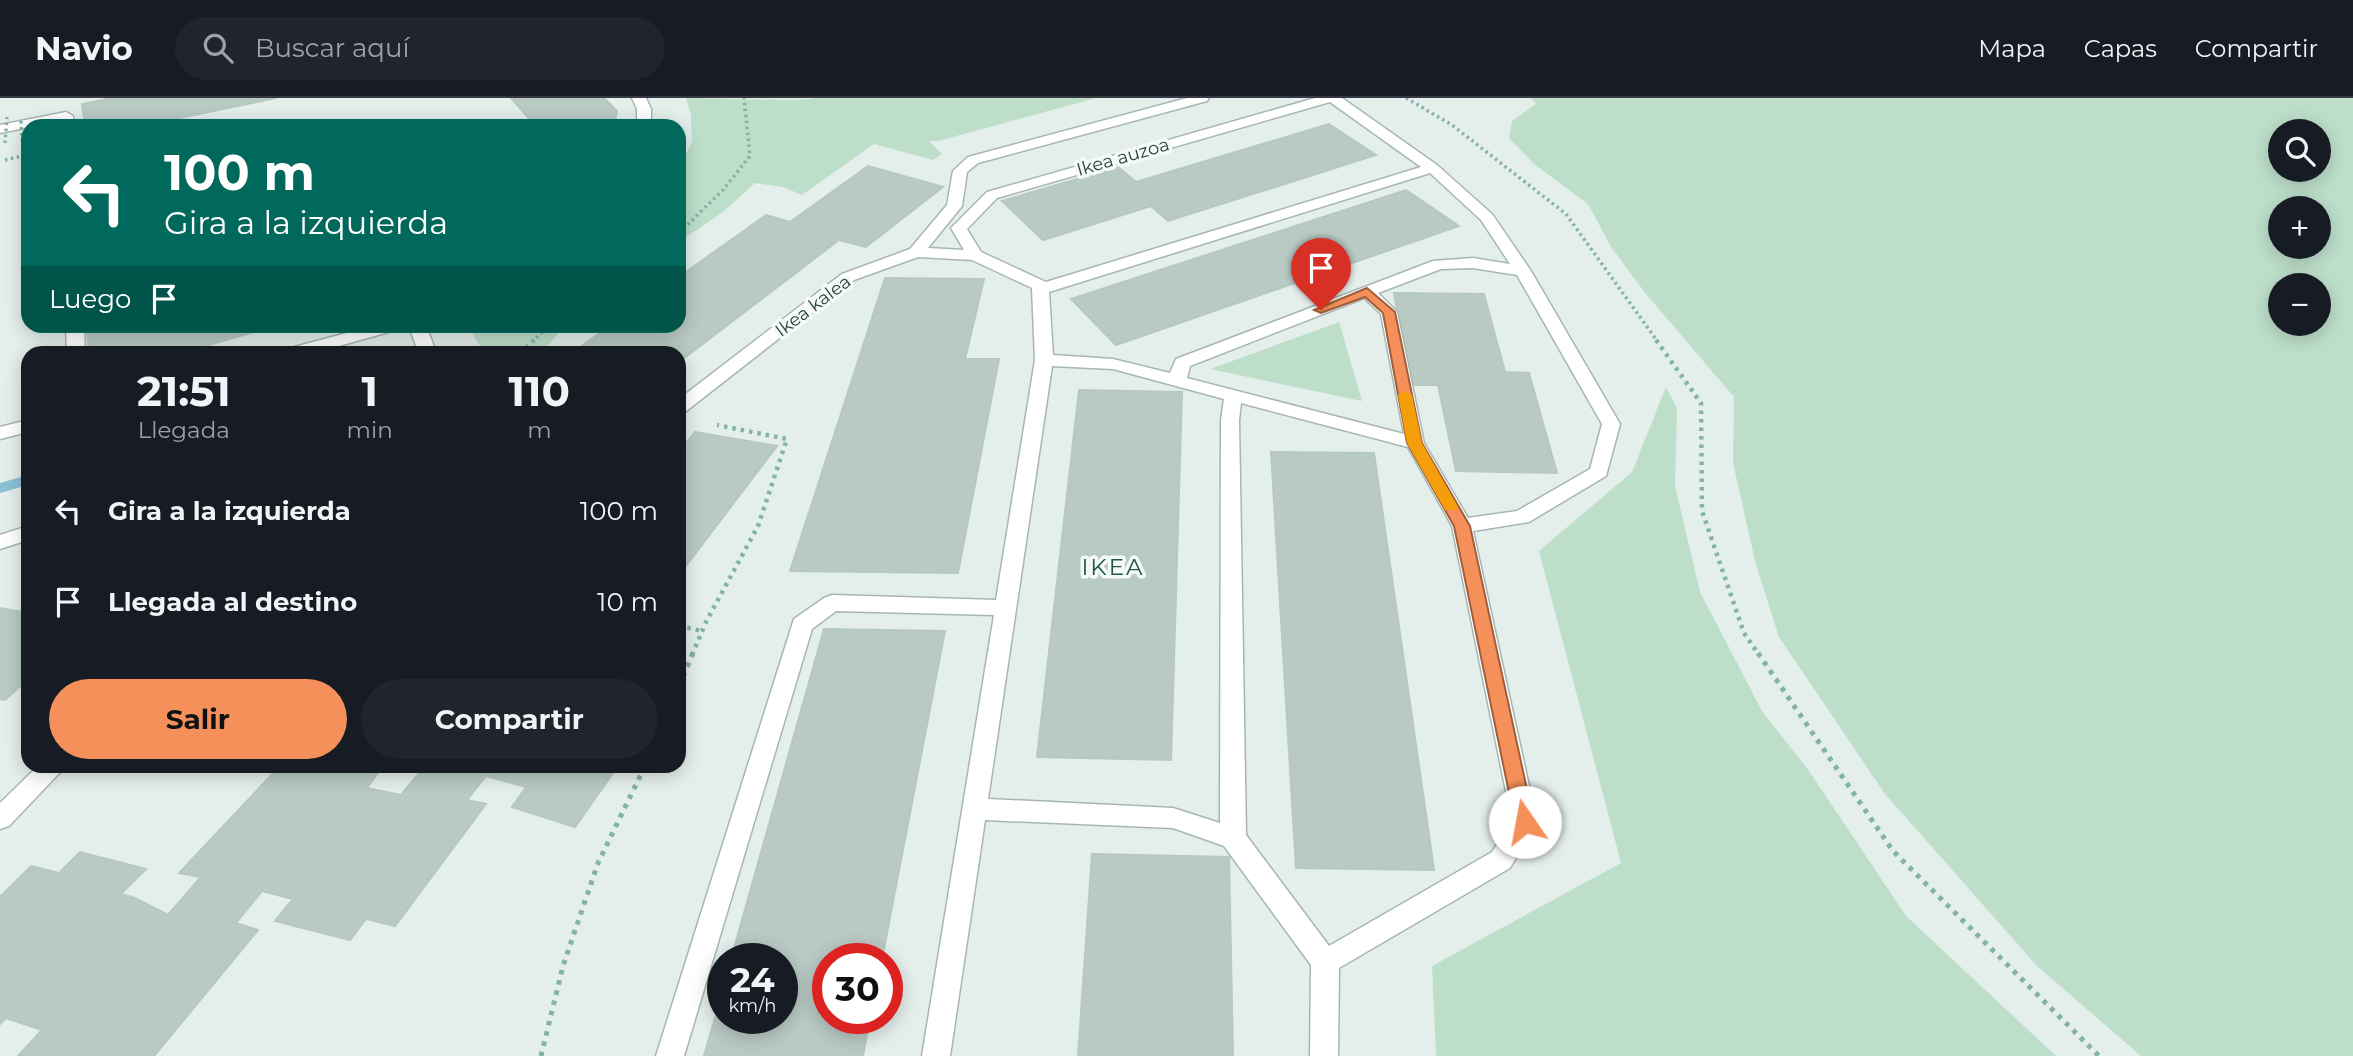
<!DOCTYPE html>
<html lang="es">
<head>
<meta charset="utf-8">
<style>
  :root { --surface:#171b24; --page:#20242c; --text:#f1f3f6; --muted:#9ea1a6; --line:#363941; --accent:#f5905b }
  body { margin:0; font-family:Montserrat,sans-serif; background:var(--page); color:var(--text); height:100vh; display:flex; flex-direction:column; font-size:26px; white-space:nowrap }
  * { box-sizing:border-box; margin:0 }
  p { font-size:23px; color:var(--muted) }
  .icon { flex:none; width:38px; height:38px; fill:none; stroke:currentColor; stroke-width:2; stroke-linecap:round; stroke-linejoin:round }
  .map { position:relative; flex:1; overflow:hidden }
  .side { position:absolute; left:21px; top:248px; width:665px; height:427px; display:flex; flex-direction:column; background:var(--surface); border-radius:21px; box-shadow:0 4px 18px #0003 }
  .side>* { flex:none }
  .guide { position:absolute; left:21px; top:21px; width:665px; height:214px; border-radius:21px; box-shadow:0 4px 18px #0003; background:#00695c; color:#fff; overflow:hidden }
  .tools { position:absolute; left:2268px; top:21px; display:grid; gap:14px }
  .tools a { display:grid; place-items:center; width:63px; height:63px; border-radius:50%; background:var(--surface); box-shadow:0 4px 18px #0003; font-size:35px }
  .speed { position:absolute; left:707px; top:845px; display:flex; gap:14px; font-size:35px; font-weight:700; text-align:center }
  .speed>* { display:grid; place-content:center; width:91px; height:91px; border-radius:50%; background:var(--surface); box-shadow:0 4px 18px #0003; line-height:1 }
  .speed small { font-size:18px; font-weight:400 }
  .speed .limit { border:10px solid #d22; background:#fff; color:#111 }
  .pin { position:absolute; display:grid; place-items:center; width:60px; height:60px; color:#fff; margin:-72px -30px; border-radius:50% 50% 50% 0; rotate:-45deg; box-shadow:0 0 7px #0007 }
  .pin .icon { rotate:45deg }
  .me { position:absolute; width:77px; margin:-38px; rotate:348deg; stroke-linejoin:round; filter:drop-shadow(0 0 5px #0008) }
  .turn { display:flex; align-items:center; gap:24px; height:147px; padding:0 28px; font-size:32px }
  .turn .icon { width:91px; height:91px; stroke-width:2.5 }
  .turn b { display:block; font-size:49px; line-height:60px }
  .then { display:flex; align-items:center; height:66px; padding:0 28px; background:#0003; gap:14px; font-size:26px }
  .eta { display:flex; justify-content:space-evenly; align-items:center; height:119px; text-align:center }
  .eta b { font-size:42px; font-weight:700; line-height:49px }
  .primary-button { display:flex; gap:14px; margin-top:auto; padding:14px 28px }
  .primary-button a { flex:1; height:80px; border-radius:42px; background:var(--accent); color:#111; font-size:28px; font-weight:700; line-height:80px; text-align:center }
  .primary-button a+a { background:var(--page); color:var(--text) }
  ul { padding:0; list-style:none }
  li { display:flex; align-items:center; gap:21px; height:91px; padding:0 28px }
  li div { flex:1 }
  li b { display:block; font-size:26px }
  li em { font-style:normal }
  header { display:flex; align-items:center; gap:42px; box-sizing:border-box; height:98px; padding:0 35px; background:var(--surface); border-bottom:2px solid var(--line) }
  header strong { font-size:33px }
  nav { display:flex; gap:38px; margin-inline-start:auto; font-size:24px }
  .search { width:490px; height:63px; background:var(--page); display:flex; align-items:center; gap:18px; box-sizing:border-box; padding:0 24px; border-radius:38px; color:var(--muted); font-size:26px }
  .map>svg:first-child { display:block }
  .green { fill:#bddfca; fill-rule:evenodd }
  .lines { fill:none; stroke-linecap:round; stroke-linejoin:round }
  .stream { fill:#8bc1d4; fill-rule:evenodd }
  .building { fill:#b9c9c4; stroke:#b6c8c2; stroke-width:2 }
  .street-casing { stroke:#a6b7b3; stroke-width:3 }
  .path-far2 { stroke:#84b2a8; stroke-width:3.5; stroke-dasharray:2.5 3.5; stroke-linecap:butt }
  .path-far1 { stroke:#84b2a8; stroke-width:4.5; stroke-dasharray:3.5 5; stroke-linecap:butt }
  .path { stroke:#84b2a8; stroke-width:5; stroke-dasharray:4.5 6; stroke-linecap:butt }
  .street { fill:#fff; fill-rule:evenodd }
  .path-bridge { stroke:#84b2a8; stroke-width:3.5; stroke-dasharray:2.5 3.5; stroke-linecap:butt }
  .route { fill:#f5905b; stroke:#9f5e3b; stroke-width:2 }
  .slow { fill:#f59e0b }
  .labels { text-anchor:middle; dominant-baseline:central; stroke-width:7; stroke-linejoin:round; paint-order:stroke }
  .far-street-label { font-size:18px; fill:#23413b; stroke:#f5faf8 }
  .neighbourhood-label { font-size:23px; letter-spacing:2px; fill:#1e544c; stroke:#f5faf8 }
</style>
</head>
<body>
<header>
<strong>Navio</strong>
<div class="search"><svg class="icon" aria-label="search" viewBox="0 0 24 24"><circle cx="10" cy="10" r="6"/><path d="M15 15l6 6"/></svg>Buscar aquí</div>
<nav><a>Mapa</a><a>Capas</a><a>Compartir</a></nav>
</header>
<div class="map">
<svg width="2353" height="958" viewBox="0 0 2353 958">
  <rect width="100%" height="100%" fill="#e4eeeb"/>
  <path class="green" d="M686,0C704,0 808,4 815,0H1096L938,43H929L942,56L933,62L874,46L802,97L783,89L755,85L723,114L679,144V70L692,44L691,17Z
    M1531,0H2353V958H2141L2037,868L1885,696L1779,539L1756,467L1733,365L1734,299L1646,196L1611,149L1588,106L1534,66L1509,40L1512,23L1536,6ZM2280,33H2319V72H2280ZM2280,110H2319V149H2280ZM2280,187H2319V226H2280Z
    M1339,224L1362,303L1210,271Z
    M468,228H564L548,248L547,256L484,255Z
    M1666,289L1677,310L1675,388L1700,494L1762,613L1809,673L1906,818L2056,958H1436L1432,868L1621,765L1539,453L1632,374Z"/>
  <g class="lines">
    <path class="stream" d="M28,377V387L0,395V385Z"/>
  </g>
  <path class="building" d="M112,0H276L141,28H85L82,6Z
    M511,0H604L617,13L614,28H532V24Z
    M1329,26L1376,57L1168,123L1151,108L1043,142L1002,103L1118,69L1136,84Z
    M868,68L943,89L866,149L839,142L679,264V256H570L610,228H679V179L766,117L790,124Z
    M1406,92L1459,128L1116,247L1071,201Z
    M885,180L984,181L965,261H999L958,475L790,473Z
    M1394,195L1484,196L1505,274L1529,275L1557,375L1456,373L1438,287H1409Z
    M98,228H275L177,256H89L87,230Z
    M1079,292L1182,294L1171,662L1037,659Z
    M695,334L777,348L679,477V354Z
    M1271,354L1374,355L1434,772L1296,770Z
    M0,510L28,515V581L5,602L0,601Z
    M824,531L945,533L882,861H828V920H870L863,958H704L723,892V920H782V861H731Z
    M304,668H383L367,690L401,697L425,668H618L575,729L512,709L526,689L486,678L467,702L486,706L395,828L366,821L350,842L275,823L293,801L262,793L236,825L258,832L154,958H18L42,932L6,920L0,926V799L31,768L59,775L80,754L146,771L121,796L135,800L168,817L201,779L179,775L278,670L301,672Z
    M1092,756L1229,759L1233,958H1078Z"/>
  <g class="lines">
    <defs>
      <path id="street" d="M632,0H646L651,11V28H637V11Z
        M1187,0H1209L1207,3L978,65L967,74L962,108L928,150L964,152L951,130L987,94L1315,0H1342L1437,67L1492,116L1531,173L1620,326L1606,378L1529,424L1473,433L1537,724L1510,770L1339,870L1338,958H1310L1311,867L1224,748L1173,730L985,722L950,958H922L994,517L836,513L812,531L684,958H656L794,521L824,500L832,497L996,502L1035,262L1032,190L972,162L918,159L854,182L685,314L679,316V301L842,176L910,151L947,107L953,73L968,59ZM1330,4L1421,69L1046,184L981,154L967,131L997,100ZM1430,75L1481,122L1510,166L1473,160L1433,163L1176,261L1170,275L1113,261L1053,257L1049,194ZM1473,170L1517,177L1602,326L1590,371L1517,413L1468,420L1424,345L1397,214L1378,195L1441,171ZM1364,200L1381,216L1404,336L1187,280L1190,268ZM1052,268L1113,271L1224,301L1221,322L1220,725L1173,710L988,701ZM1241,305L1408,349L1452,428L1512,723L1492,754L1329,848L1246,737L1239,322Z
        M66,14L73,18L74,28H60V23L0,35V27Z
        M66,228H84L85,256H67Z
        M373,228H399L396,232L310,256H281L283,252Z
        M409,228H426L437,256H419Z
        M28,322V334L0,341V329Z
        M28,428V442L0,451V437Z
        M38,668H66L9,728L0,731V705Z"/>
    </defs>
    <use href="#street" class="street-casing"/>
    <path class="path-far2" d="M1406,0L1452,27L1566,116L1658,244
      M679,135L723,92L750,58L744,0
      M532,244L549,228"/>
    <path class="path-far1" d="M1656,242L1701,305L1702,413L1744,535L1759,557
      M520,256L534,242
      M679,528L702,533
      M692,557L706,524L758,428L787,341L717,327"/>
    <path class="path" d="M1758,555L1893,753L2099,958
      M679,588L693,555
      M541,958L563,868L598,765L645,668"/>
    <use href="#street" class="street"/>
    <path class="path-bridge" d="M21,23L22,42
      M5,45L7,19
      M5,62L22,58"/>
  </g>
  <path class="route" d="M1367,190L1395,214L1422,345L1470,428L1534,724L1531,730L1525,732L1518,730L1515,724L1454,428L1407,345L1383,215L1365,199L1321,215L1314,212Z"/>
  <path class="slow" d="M1405,293L1412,297L1422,345L1458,409L1456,412H1445L1407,345L1398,297Z"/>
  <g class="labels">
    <g class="far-street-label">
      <text transform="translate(1123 59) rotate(-16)">Ikea auzoa</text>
      <text transform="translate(813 208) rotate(-37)">Ikea kalea</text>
    </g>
    <g class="neighbourhood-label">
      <text x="1113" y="469">IKEA</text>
    </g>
  </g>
</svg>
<div class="tools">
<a><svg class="icon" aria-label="search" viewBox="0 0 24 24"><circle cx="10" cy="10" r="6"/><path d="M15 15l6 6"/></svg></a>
<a>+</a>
<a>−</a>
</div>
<div class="speed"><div>24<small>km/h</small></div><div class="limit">30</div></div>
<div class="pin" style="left:1321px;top:212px;background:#d93025"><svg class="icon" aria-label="arrive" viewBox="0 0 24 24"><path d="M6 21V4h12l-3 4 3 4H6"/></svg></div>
<svg class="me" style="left:1525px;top:724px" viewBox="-20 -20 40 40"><circle r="19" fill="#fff"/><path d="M0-13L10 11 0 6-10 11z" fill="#f5905b"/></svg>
<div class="guide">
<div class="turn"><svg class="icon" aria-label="left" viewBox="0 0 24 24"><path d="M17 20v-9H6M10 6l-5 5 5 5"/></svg><div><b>100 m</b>Gira a la izquierda</div></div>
<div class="then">Luego<svg class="icon" aria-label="arrive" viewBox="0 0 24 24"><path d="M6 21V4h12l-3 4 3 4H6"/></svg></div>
</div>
<section class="side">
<div class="eta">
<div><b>21:51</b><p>Llegada</p></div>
<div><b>1</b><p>min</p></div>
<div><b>110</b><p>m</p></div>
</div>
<ul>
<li><svg class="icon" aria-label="left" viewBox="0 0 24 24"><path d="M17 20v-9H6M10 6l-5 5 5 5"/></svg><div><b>Gira a la izquierda</b></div><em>100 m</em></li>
<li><svg class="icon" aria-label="arrive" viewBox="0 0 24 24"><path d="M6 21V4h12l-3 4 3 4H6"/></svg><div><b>Llegada al destino</b></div><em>10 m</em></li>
</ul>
<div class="primary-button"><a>Salir</a><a>Compartir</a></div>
</section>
</div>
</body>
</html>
